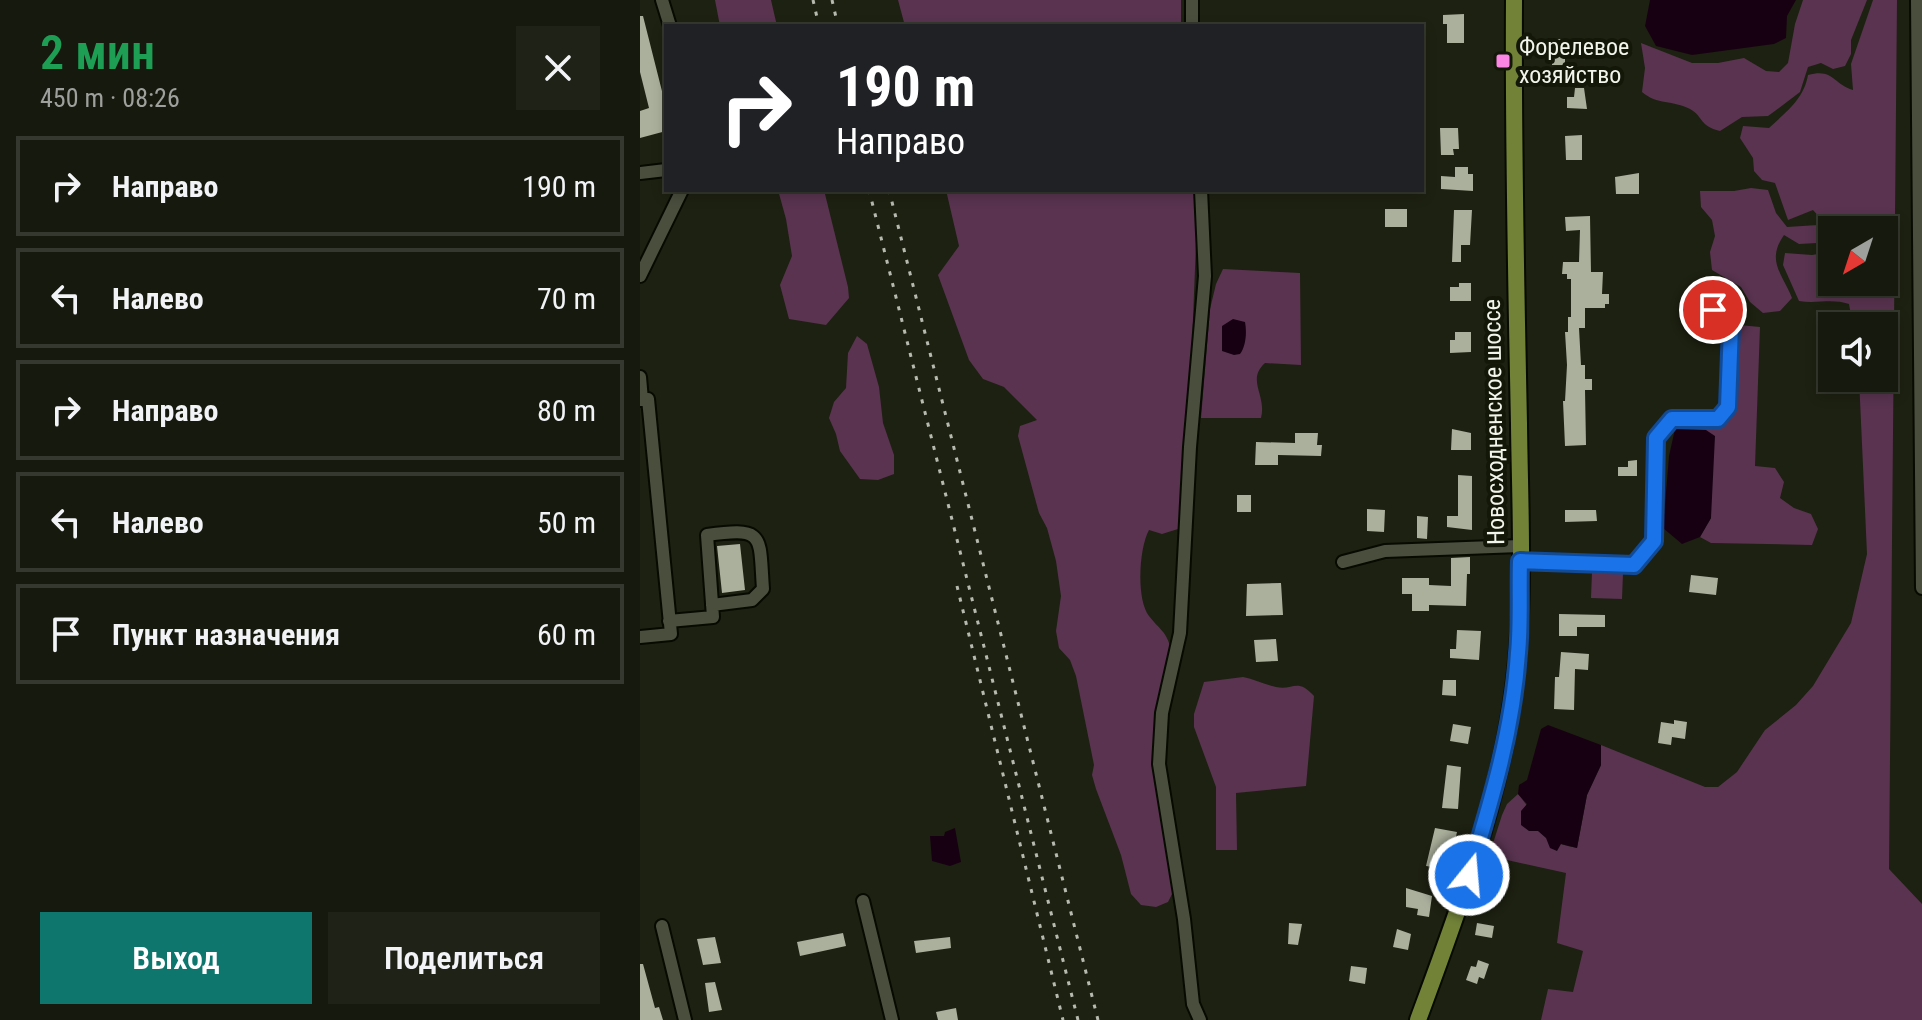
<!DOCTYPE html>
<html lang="ru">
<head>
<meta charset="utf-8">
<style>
  :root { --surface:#16190d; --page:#1f2216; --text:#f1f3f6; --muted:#9ea09d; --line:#35382e; --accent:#0f766e }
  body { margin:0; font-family:"Roboto Condensed",sans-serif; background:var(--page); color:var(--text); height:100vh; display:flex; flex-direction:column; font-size:30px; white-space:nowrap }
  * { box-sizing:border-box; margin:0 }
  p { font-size:26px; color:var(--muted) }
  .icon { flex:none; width:44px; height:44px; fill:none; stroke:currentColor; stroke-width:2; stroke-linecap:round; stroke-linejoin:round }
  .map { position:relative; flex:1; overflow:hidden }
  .sheet { display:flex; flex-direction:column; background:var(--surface); width:640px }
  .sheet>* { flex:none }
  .banner { position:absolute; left:24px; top:24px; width:760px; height:168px; border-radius:0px; box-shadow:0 4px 12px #0003,0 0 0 2px var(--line); background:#202124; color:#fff; overflow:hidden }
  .needle { width:52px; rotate:219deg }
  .buttons { position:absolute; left:1178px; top:216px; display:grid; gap:16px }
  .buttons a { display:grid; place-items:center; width:80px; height:80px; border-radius:0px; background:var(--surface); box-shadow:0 4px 12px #0003,0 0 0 2px var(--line); font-size:40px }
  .pin { position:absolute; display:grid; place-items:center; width:68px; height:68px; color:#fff; margin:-34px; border:4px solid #fff; border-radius:50%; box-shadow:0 2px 8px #0007 }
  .me { position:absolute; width:88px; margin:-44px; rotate:17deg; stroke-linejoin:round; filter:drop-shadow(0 0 6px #0008) }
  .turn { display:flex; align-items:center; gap:28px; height:168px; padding:0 40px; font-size:36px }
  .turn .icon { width:104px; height:104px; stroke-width:2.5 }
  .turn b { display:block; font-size:56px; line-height:68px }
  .round { display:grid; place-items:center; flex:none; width:84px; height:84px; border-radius:0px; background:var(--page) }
  .overview { display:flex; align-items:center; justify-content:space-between; height:136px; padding:0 40px }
  h1 { font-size:48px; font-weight:600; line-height:60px; color:#1e9e55 }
  .action { display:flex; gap:16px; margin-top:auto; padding:16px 40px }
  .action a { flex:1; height:92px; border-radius:0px; background:var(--accent); color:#fff; font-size:32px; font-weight:600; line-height:92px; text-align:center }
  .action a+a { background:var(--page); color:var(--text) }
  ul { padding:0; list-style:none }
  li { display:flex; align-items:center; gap:24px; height:100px; margin:0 16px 12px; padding:0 24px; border:4px solid var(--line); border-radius:0px }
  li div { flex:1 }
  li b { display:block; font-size:30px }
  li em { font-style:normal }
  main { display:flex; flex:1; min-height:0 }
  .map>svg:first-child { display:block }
  .green { fill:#593350; fill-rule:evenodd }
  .water { fill:#180013 }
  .building { fill:#aab09c }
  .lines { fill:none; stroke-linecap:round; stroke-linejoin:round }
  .minor-casing { stroke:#070a01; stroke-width:16 }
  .major-casing { stroke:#070a01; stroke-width:20 }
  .minor { stroke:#494e3d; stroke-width:12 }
  .major { stroke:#728338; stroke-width:16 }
  .rail { stroke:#b7baaf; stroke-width:3; stroke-dasharray:4 8; stroke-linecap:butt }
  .route-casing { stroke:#114b97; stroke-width:20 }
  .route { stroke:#1a73e8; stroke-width:14 }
  .poi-dot { fill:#fc86e3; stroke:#131708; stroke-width:3 }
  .labels { text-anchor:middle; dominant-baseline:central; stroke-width:8; stroke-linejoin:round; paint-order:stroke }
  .poi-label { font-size:24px; fill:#f2f5eb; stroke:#131708; text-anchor:start }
  .street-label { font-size:24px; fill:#f2f5eb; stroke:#131708 }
</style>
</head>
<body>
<main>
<section class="sheet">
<div class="overview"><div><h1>2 мин</h1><p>450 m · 08:26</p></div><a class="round"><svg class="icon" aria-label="close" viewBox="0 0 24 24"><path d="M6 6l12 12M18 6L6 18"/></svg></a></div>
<ul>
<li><svg class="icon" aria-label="right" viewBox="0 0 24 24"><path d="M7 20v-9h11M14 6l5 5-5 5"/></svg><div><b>Направо</b></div><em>190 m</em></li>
<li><svg class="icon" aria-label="left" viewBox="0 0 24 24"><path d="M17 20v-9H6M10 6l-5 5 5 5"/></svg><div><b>Налево</b></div><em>70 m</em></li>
<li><svg class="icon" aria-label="right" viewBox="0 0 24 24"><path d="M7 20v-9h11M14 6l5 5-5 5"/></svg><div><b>Направо</b></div><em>80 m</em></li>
<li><svg class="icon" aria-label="left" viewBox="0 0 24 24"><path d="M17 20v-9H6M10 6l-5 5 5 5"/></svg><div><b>Налево</b></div><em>50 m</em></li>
<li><svg class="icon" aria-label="arrive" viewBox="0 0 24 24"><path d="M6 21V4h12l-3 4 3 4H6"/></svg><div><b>Пункт назначения</b></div><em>60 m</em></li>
</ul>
<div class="action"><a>Выход</a><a>Поделиться</a></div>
</section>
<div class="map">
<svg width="1282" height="1020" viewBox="0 0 1282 1020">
  <rect width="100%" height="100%" fill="#1d2111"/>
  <path class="green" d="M75,0H131L137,26H80Z
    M258,0H541V26H265Z
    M1163,0H1227L1211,40V54L1205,66L1193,69L1181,63L1168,67L1160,92L1139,108L1128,116L1102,117L1080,131C1059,126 1064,117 1050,109C1033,100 1017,105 1002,92L1005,68L1001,43L1052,63H1078L1104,58L1126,71L1139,72L1148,63L1155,24Z
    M1233,0H1257L1249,869L1282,904V1020H901L908,989L933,992L943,951L917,943L926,873L849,856L862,815L867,804L878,794C905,825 886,838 937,848L947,795L961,765V745L1065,787H1078L1097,772L1125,730L1156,705L1173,686L1211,623L1227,554L1219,378H1244V326H1213L1209,304C1192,298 1177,304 1159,301L1143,265L1145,253L1172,255L1184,253L1189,228L1173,210L1148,220L1135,183L1122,180L1114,171L1113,158L1100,138L1103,126L1129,128C1146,112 1164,99 1168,75C1193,68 1192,83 1213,90L1211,64ZM1192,230H1244V282H1192Z
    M1111,188L1128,190L1136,213L1147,227L1178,225L1177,243L1159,244L1144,235C1126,261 1142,273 1152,298L1140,311L1123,313L1110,302L1101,287L1072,270L1070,252L1075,236L1072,220L1061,207L1060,191H1094Z
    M138,190H184L208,287L209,298L186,325L149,319L140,285L152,256L146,219Z
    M306,190H555L557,219L551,369L541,515L538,529L522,534L509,530C499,548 496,599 509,616C518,628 526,631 530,646L515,727L514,766L534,890L528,902L516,907L501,905L491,894L481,855L456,789L452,775L454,765L436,676L430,660L419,648L416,631L421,596L416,561L407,528L399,513L378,436L380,426L397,420L364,387L343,379L329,360L298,275L319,246Z
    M583,269L660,273L661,365L625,363C606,380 627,395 621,418H561L570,309L576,284Z
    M1099,325L1120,327L1115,466L1135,468L1144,482L1140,498L1154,508L1171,514L1178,529L1172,545L1071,543L1060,537L1071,518L1035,429C1055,419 1066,428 1089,420L1096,405Z
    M217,336L227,344L239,387L243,423L254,455V474L238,480L220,479L200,451L196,434L189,418L194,402L206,388L208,353Z
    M952,572L983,573L982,599L951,598Z
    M603,677C614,679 625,685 636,687C653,691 657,677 674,696L666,786L596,793L597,850H576V787L554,727V714L564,682Z"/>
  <path class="water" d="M1010,0H1156L1147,16L1146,38L1134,44L1052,55L1016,46L1005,26Z
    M593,319L605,322C607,332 606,346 600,354L594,355L582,351V326Z
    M1035,429L1066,430L1075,436L1071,518L1060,537L1042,544L1023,528L1029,456Z
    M908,725L961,745V765L947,795L937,848L921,844L917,851L910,848L906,838L898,831H889L881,825V811L887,804L878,794L879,785L887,780L901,729Z
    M315,828L321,862L310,866L292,861L290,836H304L305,832Z"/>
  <path class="building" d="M824,14V43H807V24H803V15Z
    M0,16H3L26,107V131L0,138V111L9,108L0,72Z
    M912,39H925V65H912Z
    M935,88H944L947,109L927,108V97H934Z
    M800,128H818L819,149H813L814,155H801Z
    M942,135V160H926L925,136Z
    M815,167H828V174H833V191L801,189V176L815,177Z
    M999,173V194H976L975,177Z
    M745,209H767V227H745Z
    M814,210H832L830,245H821V262H812Z
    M950,216L951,272H963L962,294H969V304H965V308H945V328H939L941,365H945V379H952V390H945L946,445L925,446L923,401H925L927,365L925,332H928V317H931V279H927V274H922L923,262H939L940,230L926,231L925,217Z
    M819,283H831V301H810V287H819Z
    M815,332H831V352L810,353V340H815Z
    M812,429L831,433V450H811Z
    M655,433H678L677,445H682L681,456L638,455V465H615L616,442L655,443Z
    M997,460V476H978V467H988V461Z
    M818,475L832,476V530L807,527V516H818Z
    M597,495H611V512H597Z
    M727,509L745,510L744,532L727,531Z
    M925,510H956L957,521L925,522Z
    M777,516L788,517L787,539L777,538Z
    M100,544L105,590L82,593L77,546Z
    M830,557V574H827L826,606L789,605V611H772V594H762V578H789V585L811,586V558Z
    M1051,575L1078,578L1076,595L1049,592Z
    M641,583L643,615L606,616L607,584Z
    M919,614L965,615V627H937V636H919Z
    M817,630L841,631L839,660L810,658V649H816Z
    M636,639L638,661L616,662L614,640Z
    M921,652L949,654L948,670L935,669L934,710L914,709L915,677H919Z
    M803,680H816V696L802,695Z
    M1034,720L1047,722L1045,739L1032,737L1031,745L1018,743L1021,722L1034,724Z
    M813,724L831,727L828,744L810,741Z
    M807,765L821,767L818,809L802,808Z
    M795,828L817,832L814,845L803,843L799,868L786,866Z
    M766,888L792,896L789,917L777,915L778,909L766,907Z
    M649,923L662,924L658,945L648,944Z
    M837,923L854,926L852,938L835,935Z
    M757,929L771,934L768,950L753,947Z
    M203,933L206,946L160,956L157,942Z
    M75,937L81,963L63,965L57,939Z
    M310,937L311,948L276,953L274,941Z
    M838,960L849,964L844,979L839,977L837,984L826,980L831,966L836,967Z
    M0,964H3L15,1008L19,1007L23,1020H0Z
    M711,966L727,968L725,984L709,981Z
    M75,982L82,1010L69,1012L65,983Z
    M316,1008L318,1020H298L296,1012Z"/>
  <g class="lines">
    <defs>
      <path id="minor" d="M22,0L30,26
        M552,0V26
        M1277,0L1282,588
        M0,173L26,170
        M0,276L42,190
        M0,377L2,400
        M0,400L8,399L31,634L0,637
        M880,561L994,565L1014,541L1016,438L1032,419H1078L1088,407L1091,326L1055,293
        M703,562L745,551L880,546
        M29,621L73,617L67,535C126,527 119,535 123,589L112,600L72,605
        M223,901L252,1020
        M22,926L45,1020
        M560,1020L553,1004L544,919L519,764L522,713L540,633L550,447L565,276L561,190"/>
      <path id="major" d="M778,1020C816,917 856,811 872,702C886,610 880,516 879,424C876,282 873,141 874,0"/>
    </defs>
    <use href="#minor" class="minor-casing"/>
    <use href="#major" class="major-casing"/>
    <use href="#minor" class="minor"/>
    <use href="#major" class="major"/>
    <path class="rail" d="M173,0L179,26
      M192,0L198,26
      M229,190L438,1020
      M249,190L458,1020
      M317,586L423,1020"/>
  </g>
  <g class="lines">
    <defs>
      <path id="route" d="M829,875C851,802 873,730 878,653C881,623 879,592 880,561L994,565L1014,541L1016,438L1032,419H1078L1088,407L1091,326L1073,310"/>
    </defs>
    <use href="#route" class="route-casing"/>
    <use href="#route" class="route"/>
  </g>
  <rect class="poi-dot" x="855" y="53" width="16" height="16" rx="4"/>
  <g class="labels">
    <g class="poi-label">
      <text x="879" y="47">Форелевое<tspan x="879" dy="28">хозяйство</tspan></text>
    </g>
    <g class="street-label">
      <text transform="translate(854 422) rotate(-91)">Новосходненское шоссе</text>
    </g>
  </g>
</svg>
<div class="buttons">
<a><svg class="needle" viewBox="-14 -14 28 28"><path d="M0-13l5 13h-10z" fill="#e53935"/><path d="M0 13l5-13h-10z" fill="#9ea09d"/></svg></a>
<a><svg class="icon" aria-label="sound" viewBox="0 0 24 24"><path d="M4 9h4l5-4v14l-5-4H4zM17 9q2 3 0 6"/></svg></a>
</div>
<div class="pin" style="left:1073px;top:310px;background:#d93025"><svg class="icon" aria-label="arrive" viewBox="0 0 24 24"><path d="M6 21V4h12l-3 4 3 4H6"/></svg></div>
<svg class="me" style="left:829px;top:875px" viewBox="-20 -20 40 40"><circle r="17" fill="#1a73e8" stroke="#fff" stroke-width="3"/><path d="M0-11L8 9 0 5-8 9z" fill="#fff"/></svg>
<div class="banner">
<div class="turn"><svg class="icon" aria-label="right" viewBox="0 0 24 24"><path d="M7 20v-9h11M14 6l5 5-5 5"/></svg><div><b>190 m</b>Направо</div></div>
</div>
</div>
</main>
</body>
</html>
